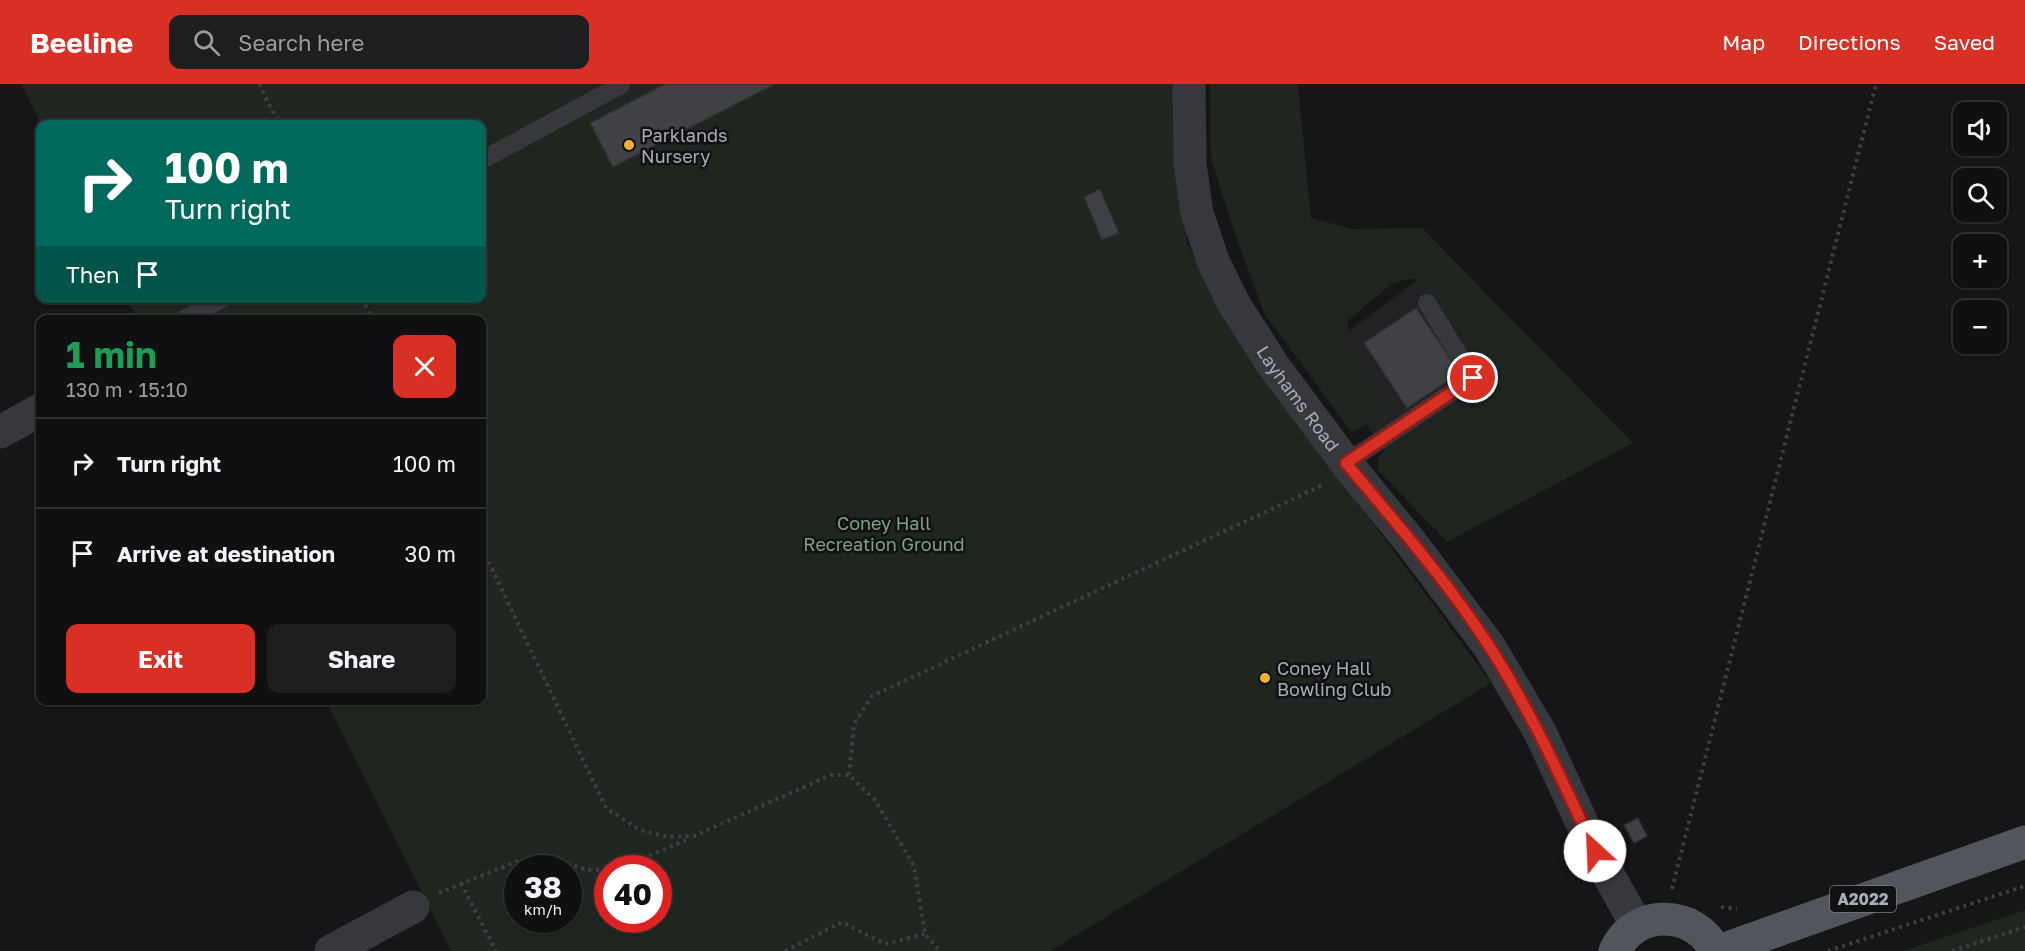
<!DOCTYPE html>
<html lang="en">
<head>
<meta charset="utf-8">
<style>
  :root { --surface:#101012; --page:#1e1e20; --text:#f1f3f6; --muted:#9c9d9f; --line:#303032; --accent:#d93025 }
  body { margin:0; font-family:"Golos Text",sans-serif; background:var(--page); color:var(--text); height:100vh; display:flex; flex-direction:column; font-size:22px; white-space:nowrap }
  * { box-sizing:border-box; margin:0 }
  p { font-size:20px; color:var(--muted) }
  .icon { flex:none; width:33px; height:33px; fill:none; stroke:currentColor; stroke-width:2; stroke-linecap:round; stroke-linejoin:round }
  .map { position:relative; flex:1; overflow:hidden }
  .panel { position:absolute; left:36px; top:231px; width:450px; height:390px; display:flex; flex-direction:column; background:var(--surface); border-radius:12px; box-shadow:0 2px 4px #0004,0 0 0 2px var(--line) }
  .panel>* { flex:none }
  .banner { position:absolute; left:36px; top:36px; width:450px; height:183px; border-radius:12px; box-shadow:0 2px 4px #0004,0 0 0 2px var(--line); background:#00695c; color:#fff; overflow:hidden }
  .controls { position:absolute; left:1953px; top:18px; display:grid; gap:12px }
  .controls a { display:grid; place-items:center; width:54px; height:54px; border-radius:12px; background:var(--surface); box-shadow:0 2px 4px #0004,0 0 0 2px var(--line); font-size:30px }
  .speed { position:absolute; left:504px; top:771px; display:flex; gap:12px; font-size:30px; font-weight:700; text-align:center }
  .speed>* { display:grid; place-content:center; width:78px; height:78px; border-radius:50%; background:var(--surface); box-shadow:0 2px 4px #0004,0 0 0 2px var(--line); line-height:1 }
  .speed small { font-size:15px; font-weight:400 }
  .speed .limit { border:9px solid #d22; background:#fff; color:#111 }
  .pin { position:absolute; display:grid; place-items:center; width:51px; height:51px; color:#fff; margin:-26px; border:3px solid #fff; border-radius:50%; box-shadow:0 2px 6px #0007 }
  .me { position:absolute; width:66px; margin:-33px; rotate:335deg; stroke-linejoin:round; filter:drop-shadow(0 0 4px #0008) }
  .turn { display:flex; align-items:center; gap:21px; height:126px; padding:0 30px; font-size:27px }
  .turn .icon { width:78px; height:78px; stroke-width:2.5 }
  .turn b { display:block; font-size:42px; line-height:51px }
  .then { display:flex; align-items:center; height:57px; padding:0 30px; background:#0003; gap:12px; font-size:22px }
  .round { display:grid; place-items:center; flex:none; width:63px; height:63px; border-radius:12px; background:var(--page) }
  .head { display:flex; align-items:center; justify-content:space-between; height:102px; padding:0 30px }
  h1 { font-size:36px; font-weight:700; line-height:45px; color:#1e9e55 }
  .action { display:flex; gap:12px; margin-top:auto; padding:12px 30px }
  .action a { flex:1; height:69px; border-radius:12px; background:var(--accent); color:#fff; font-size:24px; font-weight:700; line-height:69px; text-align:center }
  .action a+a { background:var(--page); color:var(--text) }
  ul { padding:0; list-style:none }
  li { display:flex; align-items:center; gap:18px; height:90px; padding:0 30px; border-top:2px solid var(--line) }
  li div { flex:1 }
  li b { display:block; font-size:22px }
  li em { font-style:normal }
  header { display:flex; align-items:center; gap:36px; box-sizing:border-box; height:84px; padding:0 30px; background:var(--accent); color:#fff }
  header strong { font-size:28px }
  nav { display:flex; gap:33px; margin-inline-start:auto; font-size:21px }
  .search { width:420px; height:54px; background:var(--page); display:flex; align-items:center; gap:15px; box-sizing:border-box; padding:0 21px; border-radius:12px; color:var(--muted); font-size:22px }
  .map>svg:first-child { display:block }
  .built { fill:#222225 }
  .green { fill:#1e261f; fill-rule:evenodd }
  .building { fill:#404145; stroke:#303034; stroke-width:1.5 }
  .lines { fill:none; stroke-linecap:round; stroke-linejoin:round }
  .path { stroke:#3d3f44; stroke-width:4; stroke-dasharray:3 4.5; stroke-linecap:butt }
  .service { stroke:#37383d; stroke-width:18 }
  .minor { stroke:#37383d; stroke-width:33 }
  .tertiary { stroke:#37383d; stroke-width:33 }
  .primary { stroke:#53555c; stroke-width:33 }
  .route-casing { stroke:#8d1f18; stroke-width:15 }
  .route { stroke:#d93025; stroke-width:10 }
  .poi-dot { fill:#f2b134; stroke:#111113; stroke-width:2 }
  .labels { text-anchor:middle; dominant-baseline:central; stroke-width:5; stroke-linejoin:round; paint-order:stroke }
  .shield { fill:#111113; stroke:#7b7e86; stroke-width:1.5 }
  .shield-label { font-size:16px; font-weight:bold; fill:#a8adb8 }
  .poi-label { font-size:18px; fill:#a8adb8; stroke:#111113; text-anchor:start }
  .street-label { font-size:18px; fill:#a8adb8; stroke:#111113 }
  .park-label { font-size:18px; fill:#7fa381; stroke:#111113 }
</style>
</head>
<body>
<header>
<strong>Beeline</strong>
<div class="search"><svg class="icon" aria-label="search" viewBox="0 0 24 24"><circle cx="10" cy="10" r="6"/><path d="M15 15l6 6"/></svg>Search here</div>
<nav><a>Map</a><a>Directions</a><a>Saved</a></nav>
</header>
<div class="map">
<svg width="2025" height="867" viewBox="0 0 2025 867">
  <rect width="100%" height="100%" fill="#161618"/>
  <path class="built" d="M1439,180L1541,316L1417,409L1315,272Z"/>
  <path class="green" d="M21,0H1178L1187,159L1234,251L1491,599L1050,867H451L326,617L482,616V236L138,235L127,215L482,214V40H41ZM518,784H568V836H518ZM608,784H658V836H608Z
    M1210,0H1298L1311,134L1353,145L1422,144L1633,359L1447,458L1377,385L1379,371L1479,308L1487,292L1478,272L1426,203L1412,194L1393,199L1348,236V260L1390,326L1352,349L1264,229L1235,150L1211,75Z
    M2025,826V867H1902Z"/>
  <path class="building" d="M665,0H775L613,83L590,39Z
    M1100,105L1119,149L1102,156L1084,113Z
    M1416,224L1460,289L1407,324L1364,259Z
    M1638,734L1647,752L1634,759L1624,741Z"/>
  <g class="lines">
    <path class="path" d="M259,0L279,40
      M362,214L372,236
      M482,464L606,724L640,746L668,753L694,752L831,691H849L875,716L914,782L925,850L940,867
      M849,691L854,640L872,612L1323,401
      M614,784H620L691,754
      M461,799L496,867
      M1672,805L1876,0
      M439,809L520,776H556L588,786L608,785
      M1721,823L1737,825
      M785,867L842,838L885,860L925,850
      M1828,867L2025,802
      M1952,867L2025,843"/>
    <path class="service" d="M482,76L621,1
      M183,236L223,214
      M1346,379L1473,294L1427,219"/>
    <path class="minor" d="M0,348L40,326
      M331,867L413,823"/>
    <path class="tertiary" id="s1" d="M1189,0L1190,80L1197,129L1213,177L1234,220L1273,281L1346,379L1409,456L1489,562L1540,648L1595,767L1637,842"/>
    <path class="primary" d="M1615,867C1634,824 1696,825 1715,867
      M1719,867L2025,758"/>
  </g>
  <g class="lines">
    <defs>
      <path id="route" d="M1473,294L1346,379C1396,439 1449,499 1491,565C1532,629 1563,698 1595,767"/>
    </defs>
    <use href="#route" class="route-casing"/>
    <use href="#route" class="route"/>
  </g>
  <g class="poi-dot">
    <circle cx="629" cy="61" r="6"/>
    <circle cx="1265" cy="594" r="6"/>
  </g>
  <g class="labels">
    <rect class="shield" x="1830" y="802" width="66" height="26" rx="4.5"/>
    <g class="shield-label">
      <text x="1863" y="815">A2022</text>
    </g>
    <g class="poi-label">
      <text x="641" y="51">Parklands<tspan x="641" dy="21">Nursery</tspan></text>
      <text x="1277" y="584">Coney Hall<tspan x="1277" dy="21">Bowling Club</tspan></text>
    </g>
    <g class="street-label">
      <text stroke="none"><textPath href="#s1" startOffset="342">Layhams Road</textPath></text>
    </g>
    <g class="park-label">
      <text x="884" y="439">Coney Hall<tspan x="884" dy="21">Recreation Ground</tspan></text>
    </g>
  </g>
</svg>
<div class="controls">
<a><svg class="icon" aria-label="sound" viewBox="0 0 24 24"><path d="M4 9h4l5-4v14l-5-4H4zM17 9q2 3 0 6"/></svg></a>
<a><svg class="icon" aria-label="search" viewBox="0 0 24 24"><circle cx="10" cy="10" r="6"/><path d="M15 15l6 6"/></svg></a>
<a>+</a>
<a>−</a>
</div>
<div class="speed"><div>38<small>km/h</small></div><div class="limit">40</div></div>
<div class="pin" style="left:1473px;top:294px;background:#d93025"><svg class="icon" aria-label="arrive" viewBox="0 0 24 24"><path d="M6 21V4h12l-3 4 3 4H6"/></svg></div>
<svg class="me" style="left:1595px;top:767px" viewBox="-20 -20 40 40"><circle r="19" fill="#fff"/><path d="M0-13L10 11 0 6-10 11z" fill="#d93025"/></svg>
<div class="banner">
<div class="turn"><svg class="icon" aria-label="right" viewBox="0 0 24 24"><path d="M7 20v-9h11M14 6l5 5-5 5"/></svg><div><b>100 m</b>Turn right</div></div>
<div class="then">Then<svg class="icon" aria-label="arrive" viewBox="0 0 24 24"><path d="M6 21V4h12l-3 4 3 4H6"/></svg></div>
</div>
<section class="panel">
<div class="head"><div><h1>1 min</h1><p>130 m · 15:10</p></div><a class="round" style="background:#d93025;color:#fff"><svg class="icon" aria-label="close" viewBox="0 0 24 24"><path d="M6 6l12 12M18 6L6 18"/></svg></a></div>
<ul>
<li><svg class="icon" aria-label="right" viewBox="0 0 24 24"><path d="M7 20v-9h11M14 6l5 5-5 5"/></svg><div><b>Turn right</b></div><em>100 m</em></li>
<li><svg class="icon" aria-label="arrive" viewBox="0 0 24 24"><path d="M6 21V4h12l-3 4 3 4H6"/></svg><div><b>Arrive at destination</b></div><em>30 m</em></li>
</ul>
<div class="action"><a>Exit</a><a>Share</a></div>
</section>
</div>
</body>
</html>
